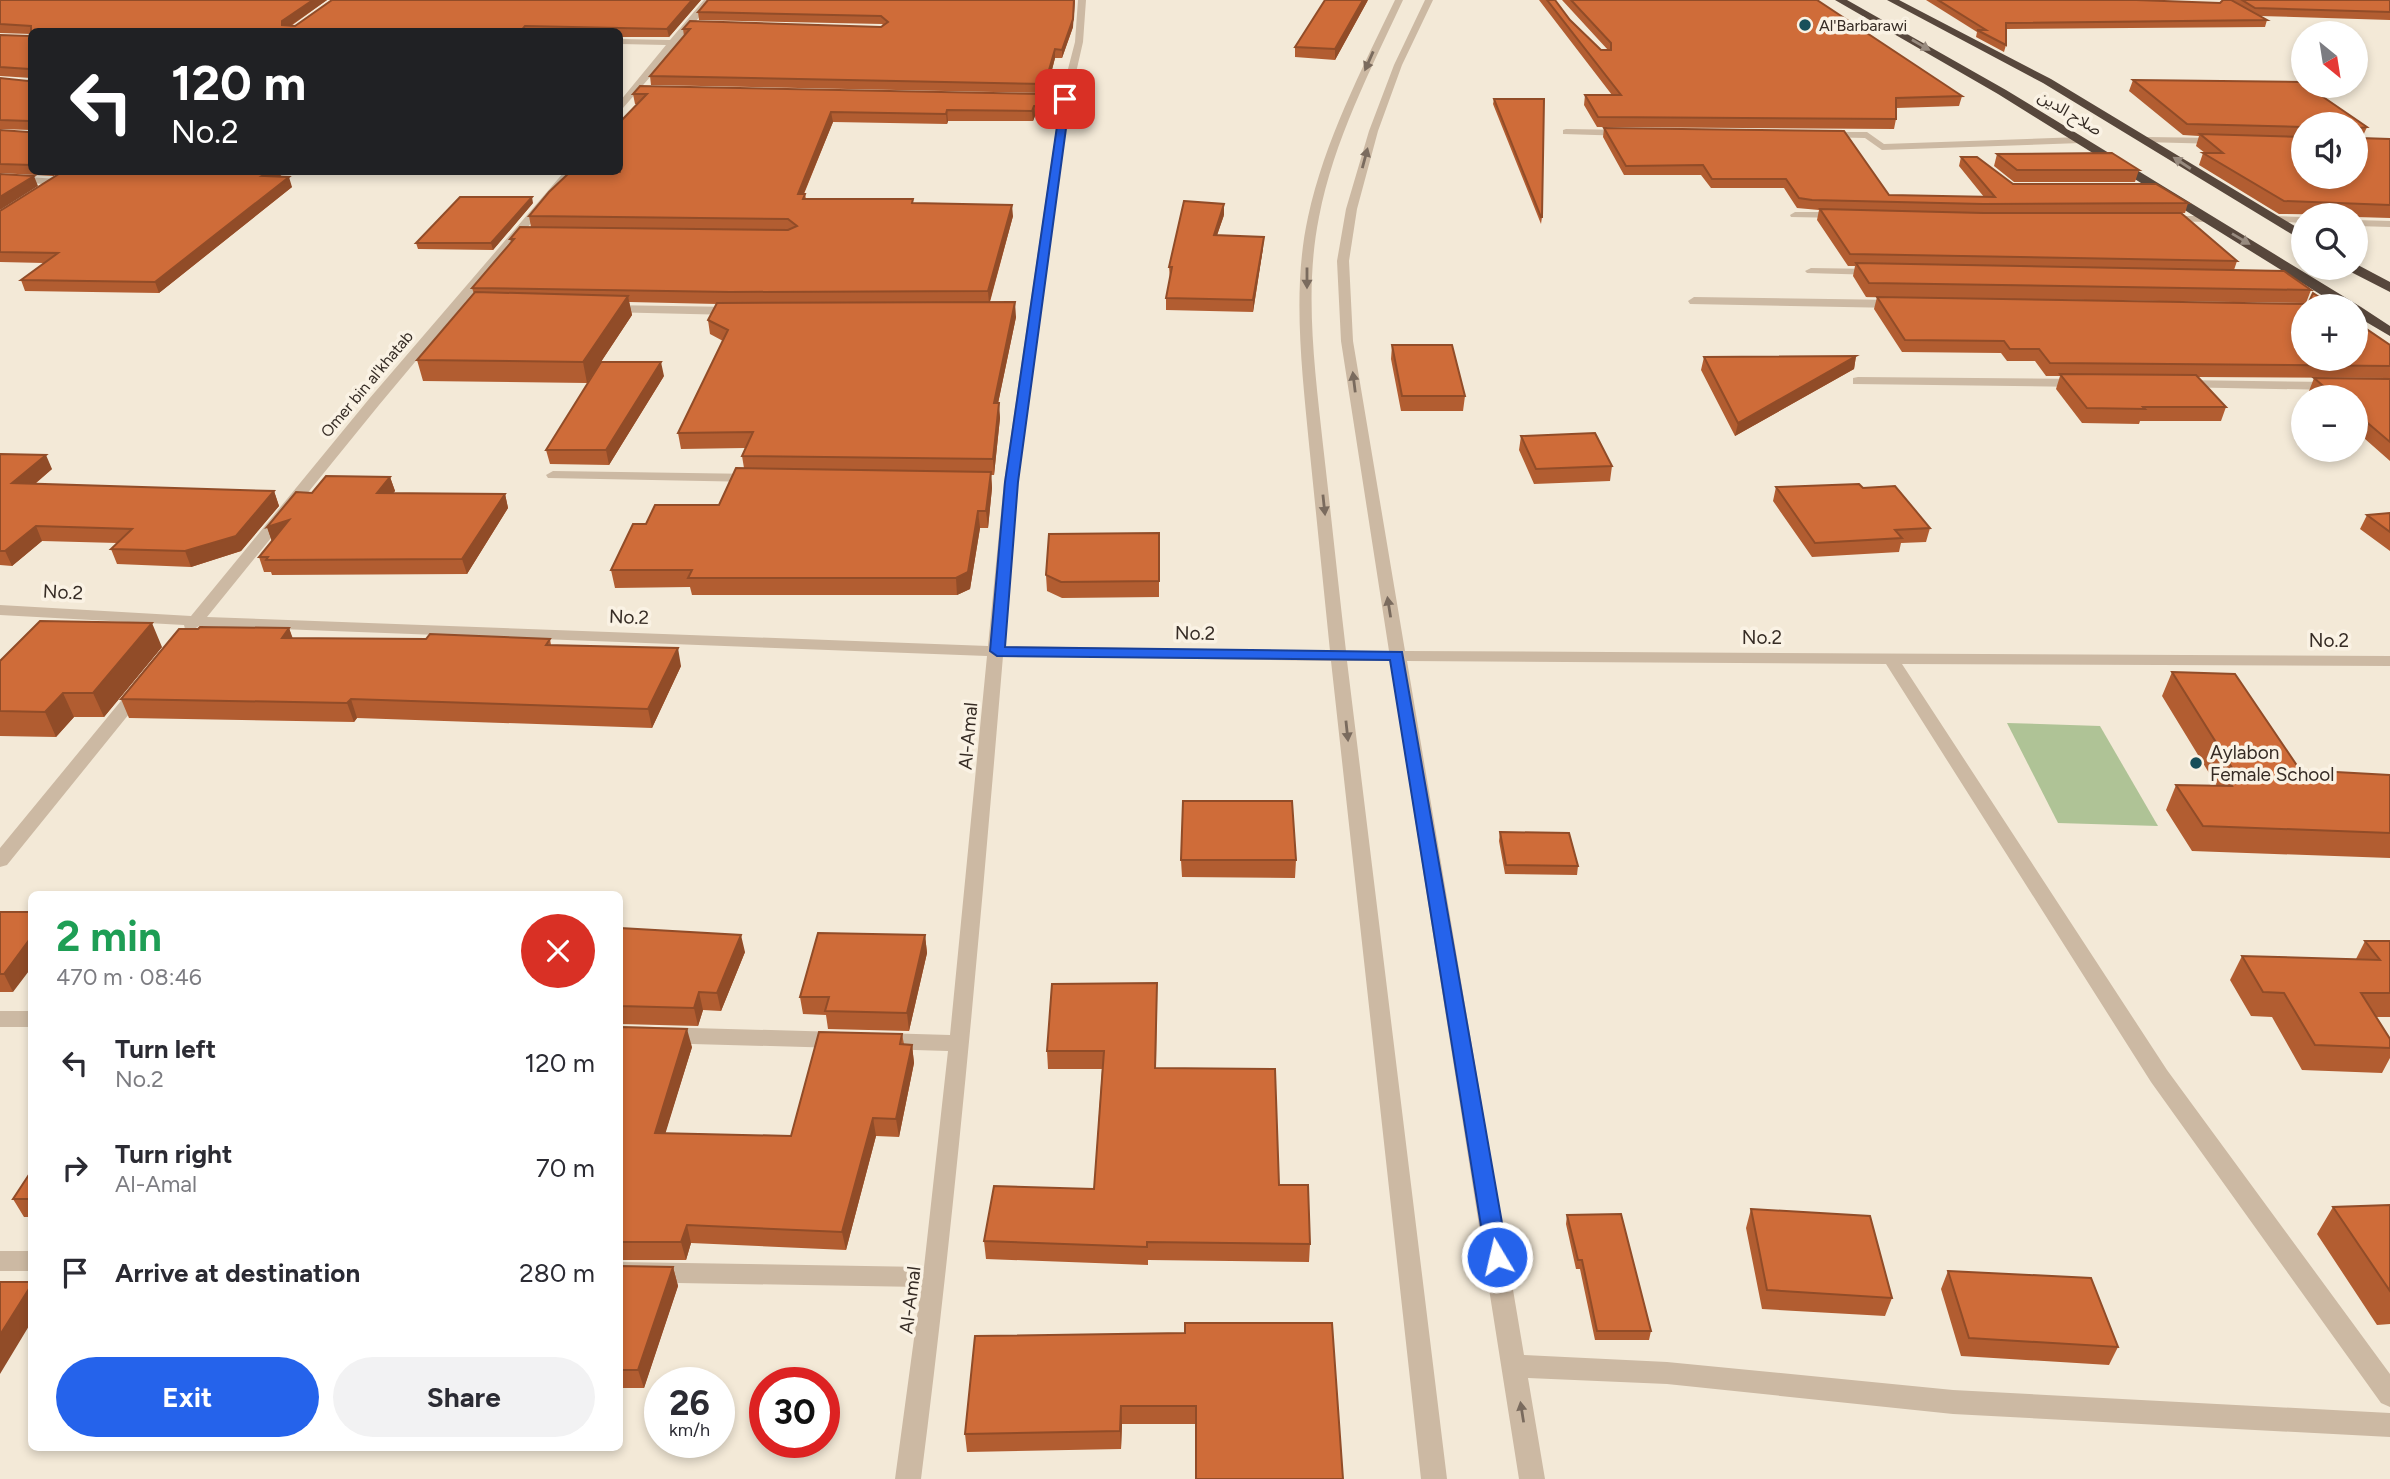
<!DOCTYPE html>
<html lang="en">
<head>
<meta charset="utf-8">
<style>
  :root { --surface:#fff; --page:#f2f2f3; --text:#2b2b33; --muted:#7c7c81; --accent:#2563eb }
  body { margin:0; font-family:Figtree,"Noto Sans Arabic",sans-serif; background:var(--page); color:var(--text); height:100vh; display:flex; flex-direction:column; font-size:26px; white-space:nowrap }
  * { box-sizing:border-box; margin:0 }
  p { font-size:23px; color:var(--muted) }
  .icon { flex:none; width:38px; height:38px; fill:none; stroke:currentColor; stroke-width:2; stroke-linecap:round; stroke-linejoin:round }
  .map { position:relative; flex:1; overflow:hidden }
  .details { position:absolute; left:28px; top:891px; width:595px; height:560px; display:flex; flex-direction:column; background:var(--surface); border-radius:10px; box-shadow:0 4px 10px #0003 }
  .details>* { flex:none }
  .hud { position:absolute; left:28px; top:28px; width:595px; height:147px; border-radius:10px; box-shadow:0 4px 10px #0003; background:#202124; color:#fff; overflow:hidden }
  .needle { width:46px; rotate:150deg }
  .tools { position:absolute; left:2291px; top:21px; display:grid; gap:14px }
  .tools a { display:grid; place-items:center; width:77px; height:77px; border-radius:50%; background:var(--surface); box-shadow:0 4px 10px #0003; font-size:35px }
  .speed { position:absolute; left:644px; top:1367px; display:flex; gap:14px; font-size:35px; font-weight:700; text-align:center }
  .speed>* { display:grid; place-content:center; width:91px; height:91px; border-radius:50%; background:var(--surface); box-shadow:0 4px 10px #0003; line-height:1 }
  .speed small { font-size:18px; font-weight:400 }
  .speed .limit { border:10px solid #d22; background:#fff; color:#111 }
  .pin { position:absolute; display:grid; place-items:center; width:60px; height:60px; color:#fff; margin:-30px; border-radius:14px; box-shadow:0 4px 10px #0006 }
  .me { position:absolute; width:77px; margin:-38px; rotate:351deg; stroke-linejoin:round; filter:drop-shadow(0 0 5px #0008) }
  .turn { display:flex; align-items:center; gap:24px; height:147px; padding:0 28px; font-size:32px }
  .turn .icon { width:91px; height:91px; stroke-width:2.5 }
  .turn b { display:block; font-size:49px; line-height:60px }
  .round { display:grid; place-items:center; flex:none; width:74px; height:74px; border-radius:37px; background:var(--page) }
  .overview { display:flex; align-items:center; justify-content:space-between; height:119px; padding:0 28px }
  h1 { font-size:42px; font-weight:700; line-height:52px; color:#1e9e55 }
  .button { display:flex; gap:14px; margin-top:auto; padding:14px 28px }
  .button a { flex:1; height:80px; border-radius:42px; background:var(--accent); color:#fff; font-size:28px; font-weight:700; line-height:80px; text-align:center }
  .button a+a { background:var(--page); color:var(--text) }
  ul { padding:0; list-style:none }
  li { display:flex; align-items:center; gap:21px; height:105px; padding:0 28px }
  li div { flex:1 }
  li b { display:block; font-size:26px }
  li em { font-style:normal }
  .map>svg:first-child { display:block }
  .green { fill:#afc396 }
  .lines { fill:none; stroke-linecap:round; stroke-linejoin:round }
  .minor { fill:#ccb9a3; fill-rule:evenodd }
  .highway { fill:#57473c; fill-rule:evenodd }
  .wall { fill:#b25d31; fill-rule:evenodd }
  .shaded-wall { fill:#914c28 }
  .building { fill:#cf6c39; stroke:#914c28; stroke-width:2 }
  .oneway { fill:#988b7f }
  .oneway2 { fill:#7a6b5e }
  .route { fill:#2563eb; stroke:#184099; stroke-width:2 }
  .poi-dot { fill:#184f5a; stroke:#faf2e4; stroke-width:2.5 }
  .labels { text-anchor:middle; dominant-baseline:central; stroke-width:7; stroke-linejoin:round; paint-order:stroke }
  .far-poi-label { font-size:16px; fill:#362c25; stroke:#faf2e4; text-anchor:start }
  .far-street-label { font-size:16px; fill:#362c25; stroke:#faf2e4 }
  .street-label { font-size:19px; fill:#362c25; stroke:#faf2e4 }
  .poi-label { font-size:19px; fill:#362c25; stroke:#faf2e4; text-anchor:start }
</style>
</head>
<body>
<div class="map">
<svg width="2390" height="1479" viewBox="0 0 2390 1479">
  <rect width="100%" height="100%" fill="#f3e9d7"/>
  <path class="green" d="M2007,723L2100,726L2158,826L2058,823Z"/>
  <g class="lines">
    <path class="minor" d="M704,0H712L678,45L623,108L620,109V101L666,45L620,44V39L670,40Z
      M1078,0H1086L1083,42L1070,99L1018,482L1004,646L1330,651C1323,582 1316,513 1309,444C1302,370 1292,290 1308,217C1325,140 1361,71 1395,0H1403C1370,71 1334,140 1319,217C1304,291 1315,371 1323,445C1331,514 1338,582 1346,651H1389L1341,341L1337,261L1346,209L1369,131L1394,65L1425,0H1433L1402,65L1378,131L1357,209L1349,261L1353,341L1405,651L2390,656V666L1902,664L2167,1070L2390,1374V1407L2381,1403L2151,1082L1886,664L1407,661L1524,1355L1667,1362L1953,1390L2390,1413V1437L1953,1414L1667,1384L1528,1378L1545,1479H1519L1390,661H1347L1447,1479H1421L1331,661L1003,656C980,931 956,1205 921,1479H895L921,1287L620,1282V1262L924,1267L948,1051L882,1049L874,1047L871,1041L874,1035L882,1033L950,1035L987,656L199,626L191,631L185,629L184,625L0,615V605L191,616L369,399L564,172H574L379,405L207,617L988,646L1004,482L1060,102L1021,101L1016,98L1021,95L1061,96L1075,42Z
      M1566,129L1627,130L1632,133L1627,136L1563,134V130Z
      M1823,132H1867L1884,144L2081,137L2086,140L2081,143L1882,150L1865,138L1820,137L1818,135Z
      M2146,137L2220,138L2225,141L2220,144L2143,142L2141,140Z
      M0,175L57,179L62,182L57,185L0,181Z
      M1795,212H1841L1846,215L1841,218L1791,217L1790,215Z
      M2163,216H2209L2214,219L2209,222L2159,221V217Z
      M2274,216L2303,217V223L2270,221V217Z
      M2356,220L2390,221V227L2356,226Z
      M1811,268L1876,269L1882,272L1876,275L1807,273L1805,271Z
      M1694,297L1897,300L1903,304L1897,308L1690,304L1688,301Z
      M608,305L734,307L740,311L734,315L604,312V306Z
      M1858,377L2082,379L2088,383L2082,387L1853,384V378Z
      M2180,380L2334,382L2340,386L2334,390L2175,387L2174,384Z
      M553,471L756,474L763,478L756,482L548,478L546,475Z
      M140,684L146,685L148,689L146,693L7,865L0,867V848L134,685Z
      M0,1011H32V1027H0Z
      M620,1026L840,1032L848,1034L851,1040L848,1046L840,1048L620,1042Z
      M0,1251H32V1271H0Z"/>
    <path class="highway" d="M1835,0H1847L2006,90L2361,307L2390,326V336L2356,316V306H2339L1998,94Z
      M1887,0H1899L2051,79L2303,231V241L2043,83Z
      M2356,264L2390,282V292L2349,271L2347,268H2356Z"/>
  </g>
  <path class="wall" d="M0,0H327L291,26H295L332,0H701L669,37H620V32H32V172H286L278,177L292,187L159,293L25,291L21,280L44,263L0,262V211L61,172L53,176L0,173V130L28,132L30,130L0,129V78L28,81L31,78L0,76V35L29,36L31,34L0,33Z
    M708,0L1073,27L1062,58H1055L1046,93L651,85L650,76L684,36L683,29L881,27L883,25L882,24L699,20L698,12Z
    M1368,0L1335,60L1295,57V47Z
    M1539,0H1555L1570,20L1601,50H1608L1562,0H1817L1962,96L1959,106L1896,108V119L1894,129L1597,127L1584,105L1585,95H1612Z
    M1926,0H2136L2220,3L2223,0H2390V20L2260,16L2267,20L2265,27L2006,29V45L2004,52L1976,37L1977,32Z
    M2133,80L2302,82L2303,86H2307L2367,127L2362,138L2390,139V218L2356,217V215L2279,214L2199,165L2203,153H2205L2196,146L2199,136L2183,135L2129,91ZM2303,124H2356V177H2303Z
    M633,94L1043,104L1040,116H1035L1033,121H948L947,124L833,122L804,194H805L806,199L913,203L1013,216L990,302L1016,317L998,403L1000,418L994,475H991L992,488L988,528H980L970,589L957,595H692L690,587L615,588L611,570L646,524L719,505L744,468L742,456L745,448L681,449L678,433L723,341L710,334L708,320L717,304L629,302L632,315L587,383L423,381L417,360L474,294L472,288L511,242L510,239L531,227L529,216L637,104H635Z
    M1494,99L1542,217L1541,224L1493,104Z
    M1604,128L1889,195L1984,197L1959,166L1961,157L2013,184L2188,203L2185,213H1982L2237,261L2234,270L2311,290L2306,303L1866,297L1853,276L1855,266H1848L1817,220L1819,210L1797,208L1784,188H1711L1701,175H1624L1603,137Z
    M1997,154L2139,170L2135,182H2014L1994,166Z
    M533,203L493,250L418,249L416,243Z
    M1224,215L1217,235L1263,248L1253,312L1166,310V298L1170,279L1169,267Z
    M1877,297L2390,345V378L2197,377L2226,407L2221,421H2140L2139,424L2082,423L2056,389L2060,376H2046L2035,361H2007L2001,353L1902,352L1874,309Z
    M1392,345L1465,396L1463,411H1401L1391,359Z
    M1856,356L1854,369L1735,436L1701,370L1704,357Z
    M664,376L609,465L550,464L546,450Z
    M2314,378L2390,379V461L2356,431V397H2316L2309,391Z
    M1521,436L1612,466L1610,481L1534,484L1519,450Z
    M0,454L52,469L35,484L274,491L279,506L241,551L191,567L117,564L111,549L117,543L42,541L12,566L0,565Z
    M390,477L395,491L393,493L505,494L508,508L467,574L272,575L271,572H264L259,557L272,541L267,527L312,493Z
    M1776,487L1863,488L1930,528L1926,542L1901,543L1899,552L1812,557L1773,501Z
    M2390,513V551L2360,529L2367,515Z
    M1159,533V597L1062,598L1047,591L1046,575Z
    M289,628L292,638L426,639H550L551,645L681,666L652,728L357,718L354,722L129,718L121,699Z
    M162,647L104,717H74L56,737L0,736V661Z
    M2172,672L2300,770L2390,775V858L2192,851L2166,810L2176,785L2217,786L2162,696Z
    M1500,832L1578,866L1577,875L1505,874L1499,841Z
    M1181,860H1296L1295,878L1182,877Z
    M0,912L13,992H0Z
    M620,928L745,952L721,1011L703,1010L698,1026L620,1024Z
    M925,935L927,953L909,1031L828,1029L826,1015L803,1014L800,997Z
    M2365,941H2390V1017H2376L2390,1039V1058L2382,1073L2302,1070L2272,1017L2251,1016L2230,980L2242,956L2356,959Z
    M1157,983L1156,1068L1279,1185L1310,1244L1309,1262L1148,1260V1265L986,1259L984,1241L1094,1189L1102,1069H1048L1047,1051Z
    M620,1027L692,1047L665,1133L791,1136L902,1034L904,1044L912,1045L914,1063L899,1137L876,1136L846,1250L691,1243L686,1260H620Z
    M32,1170V1217H24L13,1199Z
    M2390,1205V1324L2377,1325L2317,1234L2333,1207Z
    M1751,1209L1892,1298L1885,1316L1762,1309L1746,1228Z
    M1567,1215L1651,1331L1649,1340H1595L1580,1269H1576L1566,1224Z
    M620,1266L673,1267L678,1286L644,1388H620Z
    M1948,1271L2118,1347L2109,1365L1961,1356L1941,1289Z
    M1332,1323L1196,1424H1122L1121,1449L967,1452L965,1434L1185,1333Z"/>
  <path class="shaded-wall" d="M313,0H327L284,30L282,25V21Z
    M692,0H701L669,37L667,29Z
    M1074,0H1075L1073,27L1062,58V50Z
    M1363,0H1368L1335,60V49Z
    M1055,49V58L1046,93L1045,84Z
    M1042,94L1043,104L1040,116L1039,106Z
    M1034,106L1035,116L1033,121L1032,111Z
    M947,110L948,121L947,124L946,114Z
    M831,112L833,122L799,205L798,194Z
    M52,172H62L53,176Z
    M269,172H286L265,186L262,176Z
    M34,176L38,186L0,210V197Z
    M289,177L292,187L159,293L155,282Z
    M532,197L533,203L493,250L491,243Z
    M1224,204V215L1213,247L1214,235Z
    M1012,205L1013,216L989,304L988,291Z
    M1264,237L1263,248L1253,312V300Z
    M628,296L632,315L587,383L583,362Z
    M1015,302L1016,317L995,418L994,403Z
    M1856,356L1854,369L1735,436L1738,423Z
    M661,362L664,376L609,465L606,450Z
    M999,403L1000,418L994,475L993,459Z
    M46,455L52,469L18,498L12,483Z
    M991,472L992,488L988,528L986,511Z
    M390,477L395,491L382,507L377,493Z
    M274,491L279,506L241,551L191,567L185,551Z
    M505,494L508,508L467,574L462,559Z
    M978,511L980,528L970,589L957,595L956,578Z
    M289,520L272,542L267,527Z
    M36,526L42,541L12,566L5,551Z
    M152,623L162,647L104,717L93,693Z
    M289,628L296,647L282,638Z
    M678,648L681,666L652,728L648,709Z
    M63,693L74,717L56,737L45,712Z
    M351,699L357,718L354,722L347,703Z
    M741,935L745,952L721,1011L717,993Z
    M925,935L927,953L909,1031L907,1013Z
    M32,936V967L13,992L4,974Z
    M699,992L703,1010L698,1026L694,1008Z
    M687,1029L692,1047L660,1151L655,1133Z
    M912,1045L914,1063L899,1137L896,1119Z
    M873,1118L876,1136L846,1250L842,1232Z
    M687,1225L691,1243L686,1260L681,1242Z
    M673,1267L678,1286L644,1388L638,1370Z
    M32,1284V1321L0,1374V1335Z
    M1121,1406L1122,1424L1121,1449L1120,1431Z"/>
  <path class="building" d="M0,0H313L282,21V25L295,26L332,0H692L667,29L525,26L520,32H32V165L0,164V130L28,132L31,130L29,121L0,120V78L28,81L31,78L29,69L0,67V35L29,36L31,33V26L0,24Z
    M708,0H1074L1073,19L1062,50L1055,49L1045,84L650,76L690,29H683L690,21L881,27L888,22L881,16L698,12Z
    M1325,0H1363L1335,49L1295,47Z
    M1547,0H1555L1570,20L1601,50H1611V43L1571,0H1817L1962,96L1896,98V119L1598,117L1585,95H1621Z
    M1938,0H2136L2220,3L2223,0H2231L2267,20L2006,23V45L1977,30H1986Z
    M2242,0H2390V12L2255,8Z
    M2133,80L2302,82L2303,86H2307L2367,127L2359,128L2360,138L2390,139V205L2284,201L2203,153H2223L2200,134L2303,137V177H2356V124H2303V127L2187,124Z
    M640,86L1042,94L1039,106H1034L1032,111L947,110L946,114L831,112L798,194H805L803,199H913L912,203L1012,205L988,291L730,292L472,288L514,239H510L520,227L788,230L797,226L788,219L529,216L549,192L570,172H620V122L647,94H633Z
    M1494,99H1544L1542,217H1541Z
    M1604,128L1844,131L1889,195L1995,197L1961,157H1977L2013,184H2156L2188,203L1983,204L1812,200L1799,198L1786,179H1712L1703,165L1626,166Z
    M2112,153L2139,170H2017L1997,154Z
    M62,172H269L262,176L289,177L155,282L21,280L58,253L0,252V211Z
    M0,174L34,176L0,197Z
    M460,197H532L491,243H416Z
    M1184,201L1224,204L1214,235L1264,237L1253,300L1166,298L1172,267H1169Z
    M1820,209L1983,213H2181L2237,261L1850,254Z
    M1856,263L2284,271L2311,290L1869,283Z
    M475,292L628,296L583,362L417,360Z
    M2313,293L2333,306H2303V359H2356V322L2390,345V366L2050,363L2039,349H2010L2004,341L1905,340L1877,297L2308,304Z
    M1015,302L994,403H999L993,459L742,456L753,432L678,433L728,330L708,320L717,303Z
    M1392,345H1452L1465,396H1402Z
    M1856,356L1738,423L1704,357Z
    M601,362H661L606,450H546Z
    M2060,374L2196,375L2226,407H2143L2145,409L2087,408Z
    M2314,378L2390,379V442L2356,413V397H2336Z
    M1595,433L1612,466L1536,469L1521,436Z
    M0,454L46,455L12,483L274,491L236,536L185,551L111,549L132,529L36,526L5,551H0Z
    M736,468L991,472L986,511H978L968,572L956,578H688L692,570H611L633,524H646L655,505H719Z
    M326,476L390,477L377,493L505,494L462,559L266,560L268,557H259L289,520L267,527L296,492L312,493Z
    M1859,484L1863,488L1895,486L1930,528L1895,530L1902,538L1815,543L1776,487Z
    M2390,513V532L2367,515Z
    M1159,533V581L1061,582L1046,575L1049,534Z
    M40,621L152,623L93,693H63L45,712L0,711V661Z
    M200,627L289,628L282,638L426,639L430,634L550,639L546,645L678,648L648,709L351,699L347,703L121,699L179,629H198Z
    M2172,672L2235,674L2300,770L2390,775V833L2203,826L2176,785L2232,786L2227,778L2239,779Z
    M1183,801H1292L1296,860H1181Z
    M1500,832L1569,833L1578,866L1506,865Z
    M0,912H32V936L4,974H0Z
    M620,928L741,935L717,993L699,992L694,1008L620,1006Z
    M818,933L925,935L907,1013L825,1011L829,997H800Z
    M2365,941H2390V993H2361L2390,1039V1048L2315,1045L2284,993L2263,992L2242,956L2380,960Z
    M1157,983L1155,1068L1275,1069L1279,1185H1308L1310,1244L1147,1242V1247L984,1241L994,1186L1094,1189L1104,1051H1047L1052,984Z
    M620,1027L687,1029L655,1133L791,1136L819,1032L902,1034L900,1044L912,1045L896,1119L873,1118L842,1232L687,1225L681,1242H620Z
    M32,1170V1199H13Z
    M2390,1205V1291L2333,1207Z
    M1751,1209L1870,1216L1892,1298L1767,1290Z
    M1621,1214L1651,1331H1597L1582,1260H1578L1567,1215Z
    M620,1266L673,1267L638,1370H620Z
    M1948,1271L2091,1278L2118,1347L1969,1338Z
    M0,1282H32V1284L0,1335Z
    M1185,1323H1332L1343,1479H1196V1406H1121L1120,1431L965,1434L975,1336L1185,1333Z"/>
  <defs><path id="oneway-solid" d="M-6-.8H1V-3.2L6.5 0L1 3.2V.8H-6Z" transform="scale(1.75)"/></defs>
  <g class="oneway">
    <use href="#oneway-solid" transform="translate(1921 45) rotate(30)"/>
    <use href="#oneway-solid" transform="translate(2182 163) rotate(-147)"/>
    <use href="#oneway-solid" transform="translate(2241 239) rotate(31)"/>
  </g>
  <g class="oneway2">
    <use href="#oneway-solid" transform="translate(1369 61) rotate(114)"/>
    <use href="#oneway-solid" transform="translate(1365 158) rotate(-75)"/>
    <use href="#oneway-solid" transform="translate(1307 278) rotate(90)"/>
    <use href="#oneway-solid" transform="translate(1354 382) rotate(-97)"/>
    <use href="#oneway-solid" transform="translate(1324 505) rotate(84)"/>
    <use href="#oneway-solid" transform="translate(1389 607) rotate(-99)"/>
    <use href="#oneway-solid" transform="translate(1347 731) rotate(84)"/>
    <use href="#oneway-solid" transform="translate(1522 1412) rotate(-99)"/>
  </g>
  <path class="route" d="M1065,96L1070,99L1018,482L1005,647L1402,652L1508,1257L1504,1263L1497,1266L1489,1263L1486,1257L1390,660L997,656L990,651L1005,482L1061,99Z"/>
  <g class="poi-dot">
    <circle cx="1805" cy="25" r="7"/>
    <circle cx="2196" cy="763" r="7"/>
  </g>
  <g class="labels">
    <g class="far-poi-label">
      <text x="1819" y="25">Al'Barbarawi</text>
    </g>
    <g class="far-street-label">
      <text transform="translate(2070 113) rotate(31)">صلاح الدين</text>
      <text transform="translate(367 384) rotate(-50)">Omer bin al'khatab</text>
    </g>
    <g class="street-label">
      <text transform="translate(63 592) rotate(3)">No.2</text>
      <text transform="translate(629 617) rotate(2)">No.2</text>
      <text transform="translate(1195 633) rotate(1)">No.2</text>
      <text x="1762" y="637">No.2</text>
      <text x="2329" y="640">No.2</text>
      <text transform="translate(968 736) rotate(-85)">Al-Amal</text>
      <text transform="translate(910 1300) rotate(-83)">Al-Amal</text>
    </g>
    <g class="poi-label">
      <text x="2210" y="752">Aylabon<tspan x="2210" dy="22">Female School</tspan></text>
    </g>
  </g>
</svg>
<div class="tools">
<a><svg class="needle" viewBox="-14 -14 28 28"><path d="M0-13l5 13h-10z" fill="#e53935"/><path d="M0 13l5-13h-10z" fill="#7c7c81"/></svg></a>
<a><svg class="icon" aria-label="sound" viewBox="0 0 24 24"><path d="M4 9h4l5-4v14l-5-4H4zM17 9q2 3 0 6"/></svg></a>
<a><svg class="icon" aria-label="search" viewBox="0 0 24 24"><circle cx="10" cy="10" r="6"/><path d="M15 15l6 6"/></svg></a>
<a>+</a>
<a>−</a>
</div>
<div class="speed"><div>26<small>km/h</small></div><div class="limit">30</div></div>
<div class="pin" style="left:1065px;top:99px;background:#d93025"><svg class="icon" aria-label="arrive" viewBox="0 0 24 24"><path d="M6 21V4h12l-3 4 3 4H6"/></svg></div>
<svg class="me" style="left:1497px;top:1257px" viewBox="-20 -20 40 40"><circle r="17" fill="#2563eb" stroke="#fff" stroke-width="3"/><path d="M0-11L8 9 0 5-8 9z" fill="#fff"/></svg>
<div class="hud">
<div class="turn"><svg class="icon" aria-label="left" viewBox="0 0 24 24"><path d="M17 20v-9H6M10 6l-5 5 5 5"/></svg><div><b>120 m</b>No.2</div></div>
</div>
<section class="details">
<div class="overview"><div><h1>2 min</h1><p>470 m · 08:46</p></div><a class="round" style="background:#d93025;color:#fff"><svg class="icon" aria-label="close" viewBox="0 0 24 24"><path d="M6 6l12 12M18 6L6 18"/></svg></a></div>
<ul>
<li><svg class="icon" aria-label="left" viewBox="0 0 24 24"><path d="M17 20v-9H6M10 6l-5 5 5 5"/></svg><div><b>Turn left</b><p>No.2</p></div><em>120 m</em></li>
<li><svg class="icon" aria-label="right" viewBox="0 0 24 24"><path d="M7 20v-9h11M14 6l5 5-5 5"/></svg><div><b>Turn right</b><p>Al-Amal</p></div><em>70 m</em></li>
<li><svg class="icon" aria-label="arrive" viewBox="0 0 24 24"><path d="M6 21V4h12l-3 4 3 4H6"/></svg><div><b>Arrive at destination</b></div><em>280 m</em></li>
</ul>
<div class="button"><a>Exit</a><a>Share</a></div>
</section>
</div>
</body>
</html>
